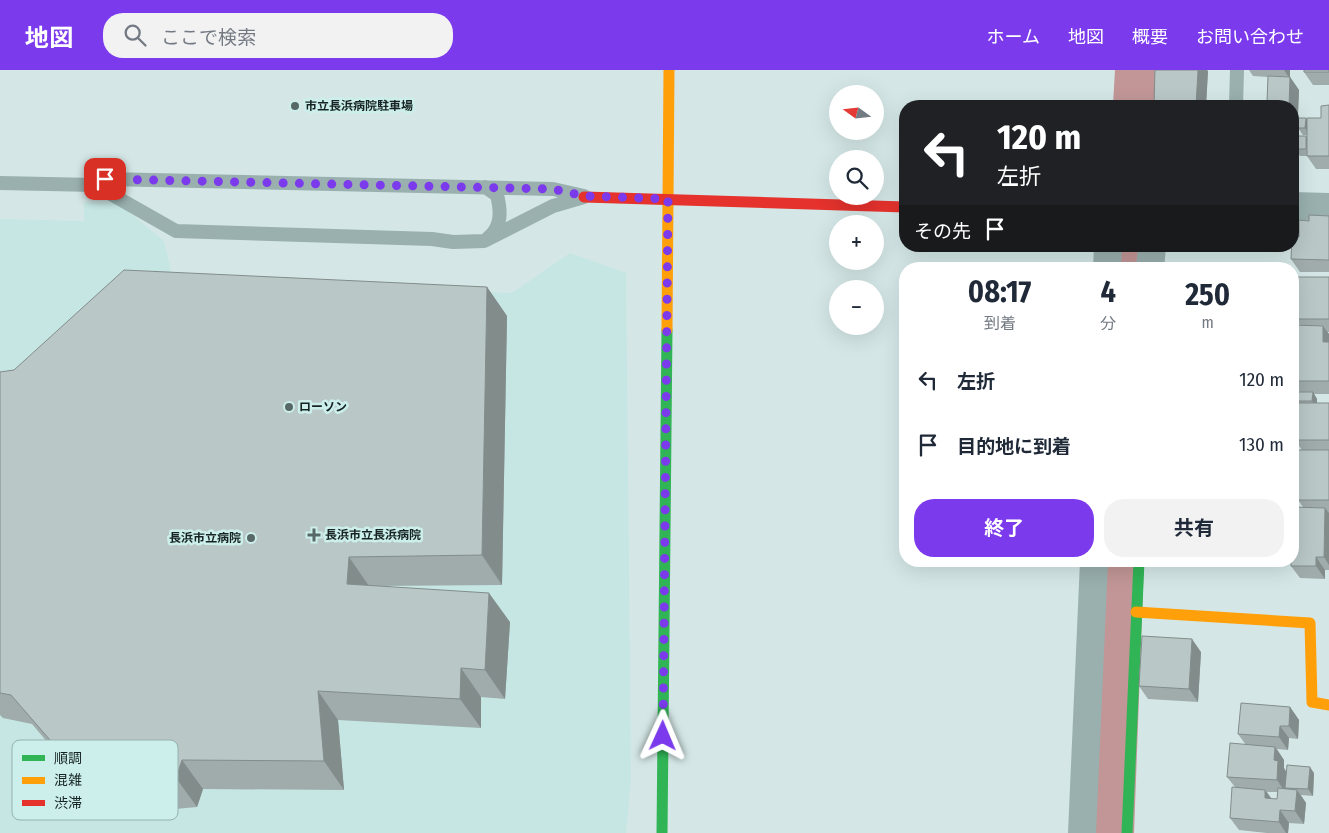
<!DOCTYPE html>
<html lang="ja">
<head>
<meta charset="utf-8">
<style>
  :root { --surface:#fff; --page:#f2f2f3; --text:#1f2937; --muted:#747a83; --accent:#7c3aed }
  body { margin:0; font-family:"Fira Sans Condensed","Noto Sans JP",sans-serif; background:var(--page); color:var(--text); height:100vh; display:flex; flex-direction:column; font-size:19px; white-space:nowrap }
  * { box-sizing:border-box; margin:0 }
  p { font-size:16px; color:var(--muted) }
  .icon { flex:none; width:28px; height:28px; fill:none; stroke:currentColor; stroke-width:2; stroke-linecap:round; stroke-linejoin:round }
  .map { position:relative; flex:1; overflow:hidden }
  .drawer { position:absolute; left:899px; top:192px; width:400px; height:305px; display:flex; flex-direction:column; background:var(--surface); border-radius:20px; box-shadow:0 5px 20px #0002 }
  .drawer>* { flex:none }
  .guide { position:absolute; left:899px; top:30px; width:400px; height:152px; border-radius:20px; box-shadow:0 5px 20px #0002; background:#202124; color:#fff; overflow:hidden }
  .needle { width:32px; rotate:285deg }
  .tools { position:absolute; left:829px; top:15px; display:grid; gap:10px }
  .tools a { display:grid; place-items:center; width:55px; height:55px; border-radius:50%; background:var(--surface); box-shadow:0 5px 20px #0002; font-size:25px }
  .pin { position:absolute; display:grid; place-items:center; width:42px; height:42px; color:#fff; margin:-21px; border-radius:10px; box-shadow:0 2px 8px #0006 }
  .me { position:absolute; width:55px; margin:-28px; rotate:1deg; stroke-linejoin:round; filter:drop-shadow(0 0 4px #0008) }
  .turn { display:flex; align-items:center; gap:18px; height:105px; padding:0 15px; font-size:22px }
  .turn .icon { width:65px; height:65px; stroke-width:2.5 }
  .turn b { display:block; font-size:35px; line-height:42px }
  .then { display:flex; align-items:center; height:48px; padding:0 15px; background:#0003; gap:10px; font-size:19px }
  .eta { display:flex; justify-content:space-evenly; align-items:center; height:85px; text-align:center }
  .eta b { font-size:30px; font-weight:700; line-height:35px }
  .cta { display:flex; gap:10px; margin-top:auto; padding:10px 15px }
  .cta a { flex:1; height:58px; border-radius:20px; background:var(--accent); color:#fff; font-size:20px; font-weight:700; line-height:58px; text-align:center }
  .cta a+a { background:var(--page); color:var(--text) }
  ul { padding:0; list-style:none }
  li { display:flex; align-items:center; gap:15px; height:65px; padding:0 15px }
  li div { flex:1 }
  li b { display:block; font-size:19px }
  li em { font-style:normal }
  header { display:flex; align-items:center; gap:30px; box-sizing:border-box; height:70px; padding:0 25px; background:var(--accent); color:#fff }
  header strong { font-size:24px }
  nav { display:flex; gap:28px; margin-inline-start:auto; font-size:18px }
  .search { width:350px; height:45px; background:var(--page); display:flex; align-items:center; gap:12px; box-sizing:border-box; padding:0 18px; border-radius:20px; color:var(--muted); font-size:19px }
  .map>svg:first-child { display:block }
  .built { fill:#c5e6e3 }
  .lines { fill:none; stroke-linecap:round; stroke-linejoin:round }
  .river { stroke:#c29696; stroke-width:52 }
  .lane { stroke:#99b0ae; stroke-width:14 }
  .street { stroke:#99b0ae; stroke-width:28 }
  .fast { stroke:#30b455; stroke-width:11 }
  .slow { stroke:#ff9f0a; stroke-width:11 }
  .jam { stroke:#e5322d; stroke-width:11 }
  .wall { fill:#9facab; fill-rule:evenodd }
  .shaded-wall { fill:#828c8b }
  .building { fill:#b9c8c7; stroke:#828c8b }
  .route { stroke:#7c3aed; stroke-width:9; stroke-dasharray:0 16.2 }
  .poi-dot { fill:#586867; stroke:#ccefec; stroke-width:2 }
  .labels { text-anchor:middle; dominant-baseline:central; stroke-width:5; stroke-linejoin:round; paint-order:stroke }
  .poi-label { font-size:12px; font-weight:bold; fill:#162322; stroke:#ccefec; text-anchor:start }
  .key { fill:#ccefec; stroke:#95b2af; stroke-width:1 }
  .key-label { font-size:14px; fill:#162322 }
</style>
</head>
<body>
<header>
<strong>地図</strong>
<div class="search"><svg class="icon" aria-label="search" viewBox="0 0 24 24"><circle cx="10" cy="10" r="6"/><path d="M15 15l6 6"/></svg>ここで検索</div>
<nav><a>ホーム</a><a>地図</a><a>概要</a><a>お問い合わせ</a></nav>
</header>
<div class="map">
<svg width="1329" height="763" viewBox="0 0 1329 763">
  <rect width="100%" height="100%" fill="#d4e7e6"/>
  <path class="built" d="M84,132L118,133L164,171L172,206L512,223L570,183L626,203L631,708L626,763H0V149L84,151Z"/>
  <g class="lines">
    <path class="river" d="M1139,36L1141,0
      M1133,199L1134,176
      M1108,763L1118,491"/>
    <path class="lane" d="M1236,36L1237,0
      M0,113L95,115L176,161L432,169L453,172L484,171L553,136L584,127
      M95,115L105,109L553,119L584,126
      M485,117L497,125C501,141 502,157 488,168"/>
    <path class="street" d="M1292,136L1329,137
      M1107,199L1108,176
      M1150,199L1152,176
      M1082,763L1094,491"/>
    <path class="fast" d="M662,763L667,260
      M1127,763L1139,491"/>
    <path class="slow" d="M667,260L669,0
      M1136,542L1310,553L1312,632L1329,635"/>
    <path class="jam" d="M584,127L905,137"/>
  </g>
  <path class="wall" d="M1249,0H1290V7L1299,20L1297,66L1307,67V65H1303L1298,58L1307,51L1321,48L1329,35V99H1316L1307,86H1300L1296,79V67L1292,66V36L1267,32L1268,7L1253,6Z
    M1329,0V15H1313L1304,2Z
    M1208,1L1206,36H1154Z
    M1329,146V202H1300L1291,189L1299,167L1309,151Z
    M1329,207V262H1327L1329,264V324H1314L1317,329V333H1329V500H1325V509L1300,508L1291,496L1303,437L1298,430L1302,380L1294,370L1295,333L1293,331L1300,322L1292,311L1300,255L1296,249Z
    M487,217L507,246L502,515L373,516L510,552L505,629L481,627V658L338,650L344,720L203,719L197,737L109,745L32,654L3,648L0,645V302L14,300Z
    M1201,582L1198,632L1148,629L1139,616Z
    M1290,637L1299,650L1298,669L1289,668L1288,680L1277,679L1284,690V698L1286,702L1314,703L1313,726L1301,725L1306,733L1304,754L1289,753L1288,763H1267L1239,760L1230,748L1235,717L1227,707L1246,675L1238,664ZM1267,722H1278L1277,729H1272Z"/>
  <path class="shaded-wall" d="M1198,0H1207L1208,1L1206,36H1196Z
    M1284,0H1290V9Z
    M1290,7L1299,20L1297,67L1292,60V36H1289Z
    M1306,48L1310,55V65L1305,58Z
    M1292,88L1293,89V119L1292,118Z
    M487,217L507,246L502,515L482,485Z
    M1323,256L1329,264V281L1323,272Z
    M1313,322L1317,329V338L1312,331Z
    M1325,438L1329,443V495L1324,487Z
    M349,487L369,516L347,514Z
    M1316,487L1325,500V509L1316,496Z
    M489,523L510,552L505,629L485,600Z
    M1192,569L1201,582L1198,632L1189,619Z
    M461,598L481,627V658L460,629Z
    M318,621L338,650L344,720L324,691Z
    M1290,637L1299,650L1298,669L1289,656Z
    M1280,656L1289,668L1288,680L1279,667Z
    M1275,677L1284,690V698L1287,703L1286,723L1277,710L1274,690Z
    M182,690L203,719L197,737L176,708Z
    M1310,697L1314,703L1313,726L1308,719Z
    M1265,720L1274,733L1265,728Z
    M1297,720L1306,733L1304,754L1295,741Z
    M1280,740L1289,753L1288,763H1286L1279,752Z"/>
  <path class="building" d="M1155,0H1198L1196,36L1173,35V36H1154Z
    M1304,0H1329V2H1304Z
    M1268,6L1290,7L1289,36H1256V32H1267Z
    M1329,35V86H1307V48H1321V36Z
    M1298,48H1306L1305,58H1298Z
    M1296,66H1306V79H1296Z
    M1309,145L1329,146V190L1291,189L1292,166L1299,167V150L1309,151Z
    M124,200L487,217L482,485L349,487L347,514L489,523L485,600L461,598L460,629L318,621L324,691L182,690L176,708L89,715L11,625L0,623V302L14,300Z
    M1296,207H1329V249H1296Z
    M1293,255L1323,256V272H1329V311H1292Z
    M1294,322H1313L1312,331H1293Z
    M1295,333H1329V370H1294Z
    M1298,380H1329V430H1298Z
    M1293,437L1325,438L1324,487H1316V496H1291V491H1292Z
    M1142,566L1192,569L1189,619L1139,616Z
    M1241,633L1290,637L1289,656H1280L1279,667L1238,664Z
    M1230,673L1275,677L1274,690L1278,691L1277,710L1227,707Z
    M1287,695L1310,697L1308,719L1285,718Z
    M1232,717L1265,720V728L1277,729L1278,718L1297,720L1295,741L1280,740L1279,752L1230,748Z"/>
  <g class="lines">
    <path class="route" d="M105,109L553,119L584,126L668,129L663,666"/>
  </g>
  <g class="poi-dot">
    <circle cx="295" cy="36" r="5"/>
    <circle cx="289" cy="337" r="5"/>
    <path d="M311.5 457.5h5v5h5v5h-5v5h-5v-5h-5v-5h5z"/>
    <circle cx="251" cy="468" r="5"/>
  </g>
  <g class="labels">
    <g class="poi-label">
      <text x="305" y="36">市立長浜病院駐車場</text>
      <text x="299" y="337">ローソン</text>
      <text x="325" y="465">長浜市立長浜病院</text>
      <text x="241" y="468" text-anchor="end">長浜市立病院</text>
    </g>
  </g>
  <rect x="12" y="670" width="166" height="80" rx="8" class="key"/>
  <rect x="22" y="685" width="23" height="6" fill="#30b455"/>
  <rect x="22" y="707" width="23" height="7" fill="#ff9f0a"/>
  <rect x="22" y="730" width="23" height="6" fill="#e5322d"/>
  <g class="key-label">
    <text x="54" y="693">順調</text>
    <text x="54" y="715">混雑</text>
    <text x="54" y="738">渋滞</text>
  </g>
</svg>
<div class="tools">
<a><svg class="needle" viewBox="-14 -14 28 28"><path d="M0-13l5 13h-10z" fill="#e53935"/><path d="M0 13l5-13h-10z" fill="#747a83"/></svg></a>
<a><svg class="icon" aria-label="search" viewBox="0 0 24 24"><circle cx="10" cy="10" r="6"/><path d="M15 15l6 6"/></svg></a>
<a>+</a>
<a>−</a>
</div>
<div class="pin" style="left:105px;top:109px;background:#d93025"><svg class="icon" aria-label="arrive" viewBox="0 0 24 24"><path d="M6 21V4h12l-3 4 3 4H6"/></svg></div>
<svg class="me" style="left:663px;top:666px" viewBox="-20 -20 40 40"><path d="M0-17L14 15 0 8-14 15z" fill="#7c3aed" stroke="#fff" stroke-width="4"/></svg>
<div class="guide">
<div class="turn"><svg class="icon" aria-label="left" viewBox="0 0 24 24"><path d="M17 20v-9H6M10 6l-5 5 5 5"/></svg><div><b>120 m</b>左折</div></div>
<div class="then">その先<svg class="icon" aria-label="arrive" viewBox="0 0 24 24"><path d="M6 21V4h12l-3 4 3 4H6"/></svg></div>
</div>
<section class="drawer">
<div class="eta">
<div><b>08:17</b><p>到着</p></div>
<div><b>4</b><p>分</p></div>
<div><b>250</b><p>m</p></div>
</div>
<ul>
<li><svg class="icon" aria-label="left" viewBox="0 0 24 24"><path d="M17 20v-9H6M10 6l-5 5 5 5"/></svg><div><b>左折</b></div><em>120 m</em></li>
<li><svg class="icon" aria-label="arrive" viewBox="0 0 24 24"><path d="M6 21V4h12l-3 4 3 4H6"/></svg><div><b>目的地に到着</b></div><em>130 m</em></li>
</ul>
<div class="cta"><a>終了</a><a>共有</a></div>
</section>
</div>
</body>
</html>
